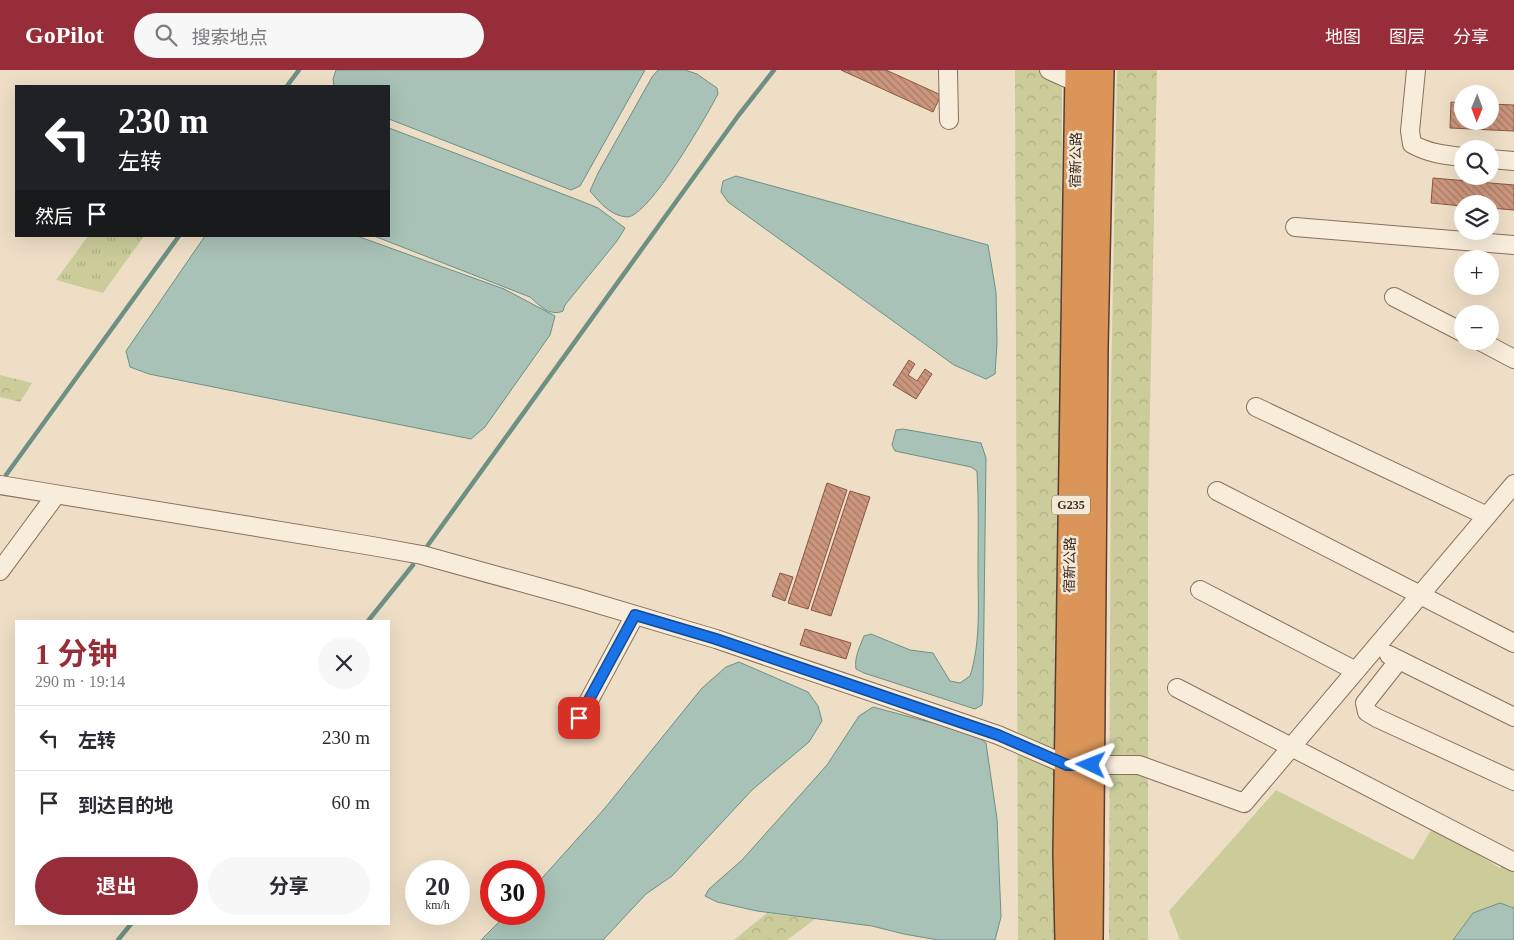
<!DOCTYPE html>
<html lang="zh">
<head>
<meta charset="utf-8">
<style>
  :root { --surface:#fff; --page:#f7f7f7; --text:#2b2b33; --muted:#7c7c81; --line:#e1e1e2; --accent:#972d38 }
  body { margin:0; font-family:"Times New Roman","Noto Sans SC",serif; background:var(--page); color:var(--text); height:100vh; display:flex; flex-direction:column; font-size:19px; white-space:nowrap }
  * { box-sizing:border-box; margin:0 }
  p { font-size:16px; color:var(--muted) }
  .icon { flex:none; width:28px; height:28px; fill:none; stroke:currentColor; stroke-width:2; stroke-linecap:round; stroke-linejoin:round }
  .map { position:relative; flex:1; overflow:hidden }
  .details { position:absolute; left:15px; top:550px; width:375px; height:305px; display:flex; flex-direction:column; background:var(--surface); border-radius:0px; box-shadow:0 5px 20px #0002 }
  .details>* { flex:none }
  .banner { position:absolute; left:15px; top:15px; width:375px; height:152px; border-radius:0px; box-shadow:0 5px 20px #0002; background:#202124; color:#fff; overflow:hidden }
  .needle { width:32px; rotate:181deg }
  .controls { position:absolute; left:1454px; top:15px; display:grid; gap:10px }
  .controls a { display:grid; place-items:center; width:45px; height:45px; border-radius:50%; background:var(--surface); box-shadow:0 5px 20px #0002; font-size:25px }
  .speed { position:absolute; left:405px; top:790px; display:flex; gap:10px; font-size:25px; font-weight:700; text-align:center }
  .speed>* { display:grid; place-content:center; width:65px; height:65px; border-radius:50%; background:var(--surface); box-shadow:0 5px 20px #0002; line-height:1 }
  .speed small { font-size:12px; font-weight:400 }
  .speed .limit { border:8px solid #d22; background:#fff; color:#111 }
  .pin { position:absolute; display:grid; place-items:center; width:42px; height:42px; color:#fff; margin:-21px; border-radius:10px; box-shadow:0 2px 8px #0006 }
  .me { position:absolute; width:55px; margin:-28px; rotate:272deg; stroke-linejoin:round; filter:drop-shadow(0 0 4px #0008) }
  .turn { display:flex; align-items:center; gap:18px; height:105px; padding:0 20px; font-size:22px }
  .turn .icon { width:65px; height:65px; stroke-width:2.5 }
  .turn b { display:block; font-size:35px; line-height:42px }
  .then { display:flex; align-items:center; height:48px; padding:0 20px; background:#0003; gap:10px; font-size:19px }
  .round { display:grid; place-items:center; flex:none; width:52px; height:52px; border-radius:26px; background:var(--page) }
  .overview { display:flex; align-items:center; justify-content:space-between; height:85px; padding:0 20px }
  h1 { font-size:30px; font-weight:700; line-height:38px; color:var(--accent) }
  .primary-button { display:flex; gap:10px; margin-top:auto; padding:10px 20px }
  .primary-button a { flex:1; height:58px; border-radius:30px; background:var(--accent); color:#fff; font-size:20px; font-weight:700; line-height:58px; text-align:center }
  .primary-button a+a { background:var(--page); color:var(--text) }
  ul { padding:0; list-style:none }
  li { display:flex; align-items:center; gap:15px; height:65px; padding:0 20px; border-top:1px solid var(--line) }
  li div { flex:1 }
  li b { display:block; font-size:19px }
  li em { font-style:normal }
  header { display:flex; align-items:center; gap:30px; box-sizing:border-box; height:70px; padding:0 25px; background:var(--accent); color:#fff }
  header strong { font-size:24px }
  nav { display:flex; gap:28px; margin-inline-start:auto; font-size:18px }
  .search { width:350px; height:45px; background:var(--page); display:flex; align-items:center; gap:12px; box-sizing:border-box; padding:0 18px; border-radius:28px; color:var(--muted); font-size:19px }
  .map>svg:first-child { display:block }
  .grass { fill:url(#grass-tufts) }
  .forest { fill:url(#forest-crowns) }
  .garden { fill:#cbcc9a }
  .water { fill:#a8c2b7; stroke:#6e9084 }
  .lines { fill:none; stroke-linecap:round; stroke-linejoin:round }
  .stream { stroke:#6e9084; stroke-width:4.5 }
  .building { fill:url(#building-back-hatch); stroke:#885742 }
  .minor-casing { stroke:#89705c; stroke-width:20 }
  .highway-casing { stroke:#573e30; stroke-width:28 }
  .minor { stroke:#f8ecda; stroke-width:18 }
  .highway { stroke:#db9559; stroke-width:25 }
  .route-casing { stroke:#114b97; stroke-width:12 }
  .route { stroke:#1a73e8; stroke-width:9 }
  .labels { text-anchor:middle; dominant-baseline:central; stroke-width:5; stroke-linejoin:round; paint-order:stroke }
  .shield { fill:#f5e9d6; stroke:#726357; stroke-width:1 }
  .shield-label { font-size:12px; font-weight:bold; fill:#3a2a20 }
  .street-label { font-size:14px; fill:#3a2a20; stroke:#f5e9d6 }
</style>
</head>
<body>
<header>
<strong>GoPilot</strong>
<div class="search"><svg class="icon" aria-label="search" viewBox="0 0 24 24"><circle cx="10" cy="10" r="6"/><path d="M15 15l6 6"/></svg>搜索地点</div>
<nav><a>地图</a><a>图层</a><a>分享</a></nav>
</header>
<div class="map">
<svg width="1514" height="870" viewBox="0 0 1514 870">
  <defs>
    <pattern id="grass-tufts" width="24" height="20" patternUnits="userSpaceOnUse" patternTransform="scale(1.25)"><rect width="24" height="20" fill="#cbcc9a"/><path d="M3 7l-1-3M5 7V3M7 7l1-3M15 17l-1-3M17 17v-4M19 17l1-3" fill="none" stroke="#afaf84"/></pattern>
    <pattern id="forest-crowns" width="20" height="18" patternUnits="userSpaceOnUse" patternTransform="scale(1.25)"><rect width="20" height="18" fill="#cbcc9a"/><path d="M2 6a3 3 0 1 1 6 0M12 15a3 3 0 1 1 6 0" fill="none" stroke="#afaf84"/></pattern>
    <pattern id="building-back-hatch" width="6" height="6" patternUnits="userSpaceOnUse" patternTransform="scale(1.25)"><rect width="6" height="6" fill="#cb967d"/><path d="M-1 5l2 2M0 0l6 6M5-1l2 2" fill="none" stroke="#a67b66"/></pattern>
  </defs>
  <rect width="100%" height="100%" fill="#eedec6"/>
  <path class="grass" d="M88,166H144L103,223L56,210Z"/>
  <path class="forest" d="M1015,0H1062V237L1053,810L1055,870H1018Z
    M1117,0H1157L1148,436V870H1109L1111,319Z
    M0,305L32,313L20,332L0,327Z
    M767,843L815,849L787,870H734Z"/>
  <path class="garden" d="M1276,720L1413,790L1433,757L1500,798L1514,783V838L1509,835L1473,843L1453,870H1180L1169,841Z"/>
  <path class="water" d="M336,0H645L584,109L580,116L571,120L389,49V16H334L333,9Z
    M658,0H685L697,4L717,18L718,24C707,45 649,147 627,147C611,146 600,133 590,121L598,103L652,7Z
    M389,58L581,131L598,138L625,158L617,171L565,235L563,241C550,247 539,235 530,227L374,166H389Z
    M736,106L988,175L996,222L997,273L995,304L986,309L954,295L728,132L721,122L723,111Z
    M205,166H357L504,219L555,246L550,265L485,357L471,369L149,304L130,297L126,281Z
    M903,359L981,373L986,388L983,624L982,635L975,639L864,603L856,599C854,588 860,576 864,566L871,564L910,580L933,583L950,611L960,613L970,606C981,572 978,534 978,498C978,466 979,434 977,401L971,397L895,381L892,375L896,360Z
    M739,592L808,622L818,636L822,651L809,672L752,720L672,806L646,824L603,870H481L507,844H534V817L605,738L702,618L726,597Z
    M873,637L974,664L986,673L997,749L1001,847L995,870H938L904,864L872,856L757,841L717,832L705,826L709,819L742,790L827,695L859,646Z
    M1500,833L1514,838V870H1453L1473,843Z"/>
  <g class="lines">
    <path class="stream" d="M287,16L299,0
      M6,405L179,166
      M428,475L738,46L774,0
      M368,551L413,495
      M118,870L131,854"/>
  </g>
  <path class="building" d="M841,0H886L941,25L933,42Z
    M1451,32L1462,33V51H1490V34L1514,35V61L1450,58Z
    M1433,108L1514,115V140L1490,138V134H1462V136L1431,133Z
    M909,290L915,294L908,305L917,311L925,299L932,304L916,329L893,315Z
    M827,413L847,420L808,539L788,533Z
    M850,421L870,427L831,546L811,540Z
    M780,503L793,507L785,531L772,526Z
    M805,559L851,573L846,589L800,575Z"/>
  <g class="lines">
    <defs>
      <path id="minor" d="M948,0L949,50
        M1049,0L1078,13
        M1416,0L1410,61L1412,74C1428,83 1444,85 1462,87
        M1490,89L1514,91
        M1295,157L1514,175
        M1394,227L1462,262
        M1480,271L1514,289
        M1256,337L1487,446
        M0,415L372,476L422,485L578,528L716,569L998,665L1067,695H1139L1244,733L1514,414
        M1217,421L1514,573
        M0,501L56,425
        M1200,520L1356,601
        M1389,585L1514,647
        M1399,590L1365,633L1367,642L1377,648L1514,711
        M1177,618L1514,792
        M579,649L635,545"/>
      <path id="highway" d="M1068,870L1066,783L1078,0
        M1090,870L1095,277L1101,0"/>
    </defs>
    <use href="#minor" class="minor-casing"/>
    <use href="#highway" class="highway-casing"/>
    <use href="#minor" class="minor"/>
    <use href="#highway" class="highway"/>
  </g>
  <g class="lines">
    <defs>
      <path id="route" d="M579,648L635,545L716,569L998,665L1067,695H1091"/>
    </defs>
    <use href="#route" class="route-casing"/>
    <use href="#route" class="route"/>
  </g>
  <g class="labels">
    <rect class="shield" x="1052" y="425.5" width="38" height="19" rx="4"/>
    <g class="shield-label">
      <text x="1071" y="435">G235</text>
    </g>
    <g class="street-label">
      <text transform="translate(1076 90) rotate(-89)">宿新公路</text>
      <text transform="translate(1070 495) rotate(-89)">宿新公路</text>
    </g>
  </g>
</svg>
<div class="controls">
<a><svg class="needle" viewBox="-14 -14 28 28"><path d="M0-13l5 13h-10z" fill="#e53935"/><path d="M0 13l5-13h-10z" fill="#7c7c81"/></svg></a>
<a><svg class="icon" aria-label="search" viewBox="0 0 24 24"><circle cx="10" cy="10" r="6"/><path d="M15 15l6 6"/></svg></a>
<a><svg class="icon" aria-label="layers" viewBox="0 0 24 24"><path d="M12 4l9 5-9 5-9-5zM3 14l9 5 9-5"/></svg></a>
<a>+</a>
<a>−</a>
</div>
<div class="speed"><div>20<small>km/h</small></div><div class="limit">30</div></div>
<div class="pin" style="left:579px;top:648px;background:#d93025"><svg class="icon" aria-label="arrive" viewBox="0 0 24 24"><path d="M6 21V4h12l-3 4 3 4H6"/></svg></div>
<svg class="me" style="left:1091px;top:695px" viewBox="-20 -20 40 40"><path d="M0-17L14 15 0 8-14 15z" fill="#1a73e8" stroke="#fff" stroke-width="4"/></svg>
<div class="banner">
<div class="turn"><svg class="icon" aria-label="left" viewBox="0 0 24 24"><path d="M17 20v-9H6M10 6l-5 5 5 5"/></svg><div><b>230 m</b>左转</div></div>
<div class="then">然后<svg class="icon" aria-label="arrive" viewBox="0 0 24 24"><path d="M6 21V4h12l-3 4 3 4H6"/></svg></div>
</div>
<section class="details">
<div class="overview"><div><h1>1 分钟</h1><p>290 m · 19:14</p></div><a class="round"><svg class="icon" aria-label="close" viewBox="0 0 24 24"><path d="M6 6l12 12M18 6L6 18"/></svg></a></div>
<ul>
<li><svg class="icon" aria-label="left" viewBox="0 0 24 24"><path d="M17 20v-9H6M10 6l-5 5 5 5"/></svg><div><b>左转</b></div><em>230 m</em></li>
<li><svg class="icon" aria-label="arrive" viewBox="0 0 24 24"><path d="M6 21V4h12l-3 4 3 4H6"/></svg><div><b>到达目的地</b></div><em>60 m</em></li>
</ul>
<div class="primary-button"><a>退出</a><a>分享</a></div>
</section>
</div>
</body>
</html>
